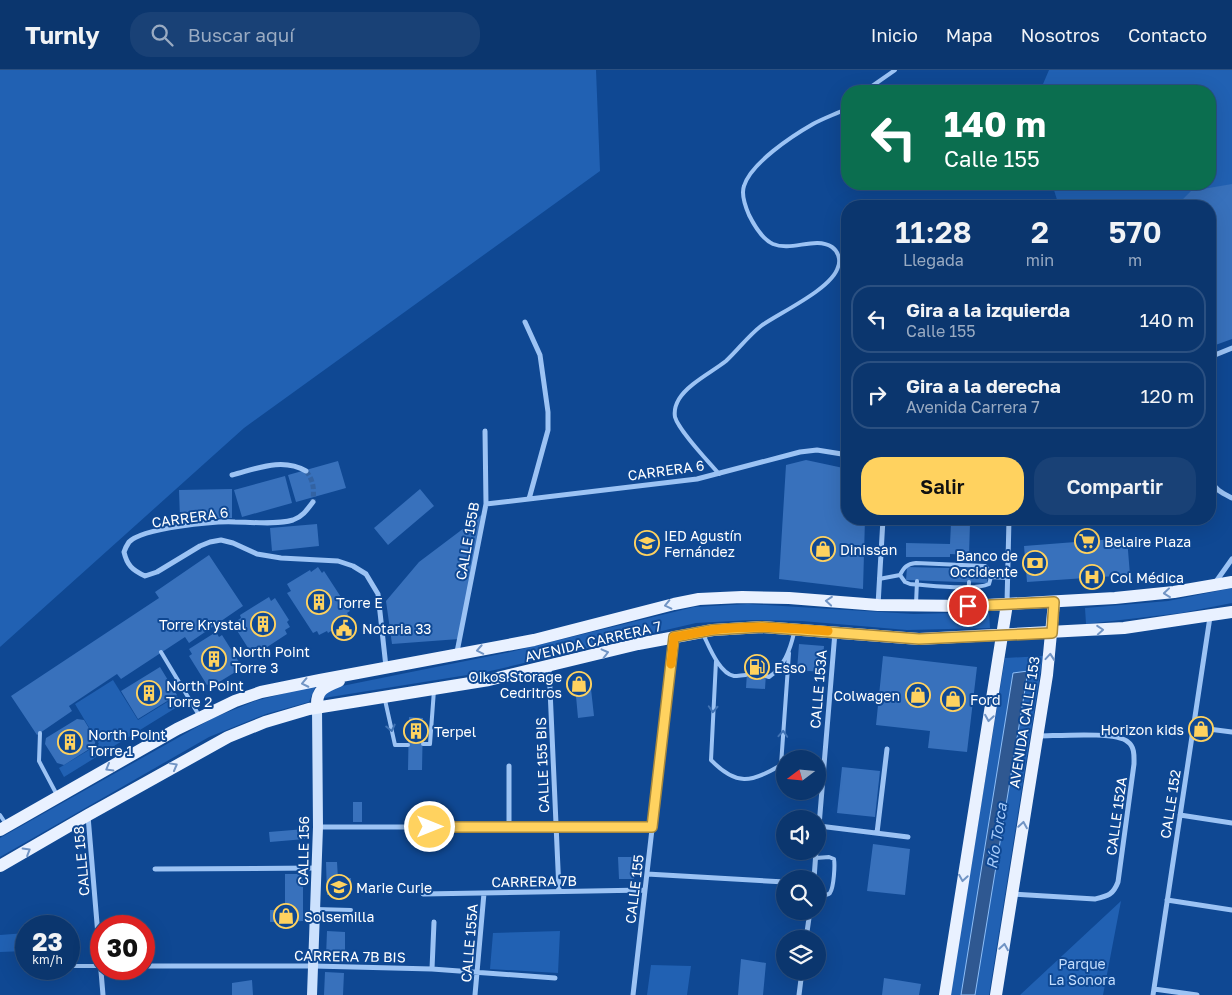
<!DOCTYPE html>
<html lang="es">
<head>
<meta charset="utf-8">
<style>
  :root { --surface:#0b366e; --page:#194176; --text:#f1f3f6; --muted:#9aabc2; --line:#2b5081; --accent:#ffd25f }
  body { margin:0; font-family:"Golos Text",sans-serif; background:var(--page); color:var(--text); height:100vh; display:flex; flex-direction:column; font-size:19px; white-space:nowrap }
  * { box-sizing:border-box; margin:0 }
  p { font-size:16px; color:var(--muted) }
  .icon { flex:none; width:28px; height:28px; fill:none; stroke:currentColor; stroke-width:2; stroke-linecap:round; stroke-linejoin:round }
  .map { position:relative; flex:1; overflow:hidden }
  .panel { position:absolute; left:841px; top:130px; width:375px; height:325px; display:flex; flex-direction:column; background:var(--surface); border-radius:20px; box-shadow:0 5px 20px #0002,0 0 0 1px var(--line) }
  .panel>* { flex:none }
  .guide { position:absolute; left:841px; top:15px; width:375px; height:105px; border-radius:20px; box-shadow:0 5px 20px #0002,0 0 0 1px var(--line); background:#0b6e4f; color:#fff; overflow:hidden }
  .needle { width:32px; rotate:254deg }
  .fabs { position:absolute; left:776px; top:680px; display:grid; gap:10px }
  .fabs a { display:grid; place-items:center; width:50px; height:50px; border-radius:50%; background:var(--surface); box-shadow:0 5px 20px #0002,0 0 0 1px var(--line); font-size:25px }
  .speed { position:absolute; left:15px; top:845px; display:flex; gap:10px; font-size:25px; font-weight:700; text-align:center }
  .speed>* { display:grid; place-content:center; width:65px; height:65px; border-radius:50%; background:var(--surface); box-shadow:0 5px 20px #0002,0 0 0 1px var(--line); line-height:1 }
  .speed small { font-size:12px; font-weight:400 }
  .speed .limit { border:8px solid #d22; background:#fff; color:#111 }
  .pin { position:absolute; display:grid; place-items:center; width:42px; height:42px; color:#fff; margin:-21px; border:2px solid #fff; border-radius:50%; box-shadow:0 1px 5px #0007 }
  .me { position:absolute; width:55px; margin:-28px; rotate:90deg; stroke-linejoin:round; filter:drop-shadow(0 0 4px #0008) }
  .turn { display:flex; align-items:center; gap:18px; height:105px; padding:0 20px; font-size:22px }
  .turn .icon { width:65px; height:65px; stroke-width:2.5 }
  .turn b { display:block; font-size:35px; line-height:42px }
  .eta { display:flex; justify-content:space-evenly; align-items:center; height:85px; text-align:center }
  .eta b { font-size:30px; font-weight:600; line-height:35px }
  .cta { display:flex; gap:10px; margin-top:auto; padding:10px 20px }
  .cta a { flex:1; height:58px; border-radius:20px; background:var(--accent); color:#111; font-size:20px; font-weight:600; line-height:58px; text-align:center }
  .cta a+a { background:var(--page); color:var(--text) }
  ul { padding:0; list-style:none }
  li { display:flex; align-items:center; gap:15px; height:68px; margin:0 10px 8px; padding:0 10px; border:2px solid var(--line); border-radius:20px }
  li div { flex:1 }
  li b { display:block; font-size:19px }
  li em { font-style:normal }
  header { display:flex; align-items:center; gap:30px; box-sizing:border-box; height:70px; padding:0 25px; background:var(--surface); border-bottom:1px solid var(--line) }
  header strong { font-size:24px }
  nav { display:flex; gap:28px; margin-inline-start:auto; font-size:18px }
  .search { width:350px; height:45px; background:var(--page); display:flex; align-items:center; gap:12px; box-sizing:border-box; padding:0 18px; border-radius:20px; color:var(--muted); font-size:19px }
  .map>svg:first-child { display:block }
  .green { fill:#2161b3 }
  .water { fill:#2f5891; stroke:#8dbef7 }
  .building { fill:#3871bc }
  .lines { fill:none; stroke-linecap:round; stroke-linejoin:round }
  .street-tunnel { stroke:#3363a3; stroke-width:5; stroke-dasharray:5 2.5; stroke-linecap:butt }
  .lane { stroke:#9cc3f4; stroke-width:4 }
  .street { stroke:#9cc3f4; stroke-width:5 }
  .secondary { stroke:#cce1fd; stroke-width:10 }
  .primary { stroke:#e9f1ff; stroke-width:12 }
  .oneway { stroke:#7194c4 }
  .oneway2 { stroke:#4073b5 }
  .route-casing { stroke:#a6883e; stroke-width:12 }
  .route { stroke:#ffd25f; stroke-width:9 }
  .slow { stroke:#f59e0b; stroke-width:9 }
  .labels { text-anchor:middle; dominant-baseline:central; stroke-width:4; stroke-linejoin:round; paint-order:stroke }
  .street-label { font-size:14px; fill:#fff; stroke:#0f4893 }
  .poi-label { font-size:14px; fill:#fff; stroke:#0f4893; text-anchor:start }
  .park-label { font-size:14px; fill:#c4defe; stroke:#0f4893 }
  .water-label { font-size:15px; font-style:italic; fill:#a8cdfb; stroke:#0f4893 }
</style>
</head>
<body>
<header>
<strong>Turnly</strong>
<div class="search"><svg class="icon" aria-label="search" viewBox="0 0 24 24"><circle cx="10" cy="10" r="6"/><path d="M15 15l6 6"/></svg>Buscar aquí</div>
<nav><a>Inicio</a><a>Mapa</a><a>Nosotros</a><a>Contacto</a></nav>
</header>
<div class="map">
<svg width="1232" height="925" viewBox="0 0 1232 925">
  <rect width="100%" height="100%" fill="#0f4893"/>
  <path class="green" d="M0,0H596L600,101L244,358L0,577Z
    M1049,0H1232V116L1178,136H1059L1052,114H1210V21H1040Z
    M1232,518V533L1181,543L1086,554L1085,538L1168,531Z
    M748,534L914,544L989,542L990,558L907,560L802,551L752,550L696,553L486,602L324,628L325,622L332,618L510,582L694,537Z
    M1043,586L989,925H950L1005,588Z
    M113,610L138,650L177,626L182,634L64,707L59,698L99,674L75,634Z
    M316,615L309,632L266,644L209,667L0,787V768L213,648L255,631Z
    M1121,831L1103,925H1020Z
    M560,861L558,903L490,899L493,863Z
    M26,863V881L0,882V865Z
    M651,895L691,896L687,925H647Z"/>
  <path class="water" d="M1028,601L975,925H961L1013,603Z"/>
  <path class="building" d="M1232,114V269L1210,277V136H1176L1191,121Z
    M806,390L848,399V449H865L863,519L779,509L786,395Z
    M338,391L346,418L296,432L288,405Z
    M285,406L292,433L242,447L234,420Z
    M232,419V448L180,449L179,420Z
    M420,419L434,436L388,475L374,458Z
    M484,443L459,569L392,574L386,531L419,492Z
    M951,453H970L969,485L950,484V487H906V473L950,474Z
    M317,454L319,476L272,481L270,458Z
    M1127,468L1130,505L1027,512L1024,476Z
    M209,485L243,536L189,573L185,567L121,609L117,604L69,636L72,641L37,665L11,626L159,528L155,522Z
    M318,497L322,503L324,501L350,541L347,543L350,548L328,563L327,561L319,565L317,561L313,563L287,523L291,521L287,514L310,500L311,502Z
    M907,497L988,499L987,513L906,510Z
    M269,527L271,531L275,528L289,550L287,552L290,557L285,560L287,564L258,583L255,578L250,581L236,559L239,557L235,552L241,548L240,545Z
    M216,562L219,567L222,565L239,592L234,596L237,601L211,617L209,614L207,615L189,586L192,584L189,579Z
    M799,574L824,576L822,602L797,600Z
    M883,586L977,597L967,682L928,678L930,661L876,655Z
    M748,587L767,588L765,619L746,618Z
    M160,597L177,625L138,649L121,621Z
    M590,610L594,646L578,648L575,615L584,614V611Z
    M409,647L423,648L422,700H408Z
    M77,649L84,650L96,670L94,676L64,695L57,693L45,674L46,668Z
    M842,697L880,701L875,747L837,743Z
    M353,732H362V752H353Z
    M305,759V769L270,772L269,762Z
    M873,774L910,779L905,825L867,821Z
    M618,787H633L634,809H619Z
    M326,792H337L338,809L351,808V824L327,825Z
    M285,804H303V851L270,852V840H285Z
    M327,861L345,862V888L326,887Z
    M741,889L766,893L763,925H738Z
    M325,902L344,903L343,925H324Z
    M884,908L921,914L919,925H882Z
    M252,910L253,925H232V913Z"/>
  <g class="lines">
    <path class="street-tunnel" d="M306,401C314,411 314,419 313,432"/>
    <path class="lane" d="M865,21L895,0
      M719,404C708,391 679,361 675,347C674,341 676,334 679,329C688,314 712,302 726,291C738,280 748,266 761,256C779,243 832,219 838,197C841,190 838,181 832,177C815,166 792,182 773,174C762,169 754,155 749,145C746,138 741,124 744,116C751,93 792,66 813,54C824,48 836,44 848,38
      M992,507L1008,508
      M879,509L900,505C904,497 907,494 916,493L985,496C991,502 992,506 989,514C974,521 929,515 910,514L905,512L900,505
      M968,533L969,512
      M916,534L917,511
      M703,564C709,576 719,603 734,606C738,606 743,605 746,605
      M161,582L200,647
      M716,591L711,690C736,716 751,713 781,695L789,583
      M766,606L769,607C784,597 790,580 794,563
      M385,630L395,675H408
      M40,663L39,691L57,725
      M423,674H430L434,620
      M0,745L6,754
      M816,788L829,787L834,789C835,795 834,817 830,823C827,826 822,825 818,825
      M316,839L351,840
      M69,896H101"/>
    <path class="street" d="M525,252L540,285L548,342V360L529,429
      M1210,287L1232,278
      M232,405C256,399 282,387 306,401
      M1210,409C1215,420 1222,423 1232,428
      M313,432C307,440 302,447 293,450C275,455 253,452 235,452C215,451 142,458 129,472C127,475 125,479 124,482C127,495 132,500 145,506L157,502L200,476L210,472L221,470L233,473L257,484L281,488L338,491L353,496L366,504L378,524L386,597
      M486,434L697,409L800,382L817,380L848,385
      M1215,513L1232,489
      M1007,533L1009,449
      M878,535L883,449
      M457,582L486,434L485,361
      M549,597L559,821
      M1193,657L1232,662
      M1180,745L1232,753
      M88,746L103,925
      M819,756L908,767
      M318,757H652
      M509,757V696
      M877,763L887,679
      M818,768L835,562
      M155,799L317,798
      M647,804L785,812
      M814,809L816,781
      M423,824L645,820
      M1013,824L1095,829C1108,826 1113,825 1118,812L1134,694C1134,687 1135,677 1128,672C1117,661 1056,666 1038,666
      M1167,830L1232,840
      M806,869L810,841
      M144,896H314L432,899L555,908
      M432,899L434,852
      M1154,919L1197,925
      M475,925L484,823
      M633,925L674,567
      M799,925L802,901
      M1153,925L1210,547"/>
    <path class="secondary" d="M312,925L318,757L317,637"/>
    <path class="primary" d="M317,637C316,620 324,617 339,611
      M0,760L177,659L235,631L261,622L320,610L534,570L674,534L699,529L742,527L789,528L878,535L968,536L1115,528L1174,522L1232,512
      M0,796L88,745L228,667L265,652L309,639L489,610L638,574L713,560L762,557L919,569L1124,558L1232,542
      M945,925L1007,534
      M996,925L1047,605L1054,532"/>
  </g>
  <defs><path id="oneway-chevron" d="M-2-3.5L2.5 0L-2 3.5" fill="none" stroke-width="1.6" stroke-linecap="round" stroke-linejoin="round" transform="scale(1.25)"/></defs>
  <g class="oneway">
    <use href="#oneway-chevron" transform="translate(1167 523) rotate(174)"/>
    <use href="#oneway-chevron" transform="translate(829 531) rotate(-175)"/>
    <use href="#oneway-chevron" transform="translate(668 535) rotate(167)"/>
    <use href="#oneway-chevron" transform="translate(1100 560) rotate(-4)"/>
    <use href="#oneway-chevron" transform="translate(480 580) rotate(169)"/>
    <use href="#oneway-chevron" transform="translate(605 583) rotate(-14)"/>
    <use href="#oneway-chevron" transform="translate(1050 587) rotate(-85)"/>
    <use href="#oneway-chevron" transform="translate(305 613) rotate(168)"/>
    <use href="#oneway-chevron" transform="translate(989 648) rotate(99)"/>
    <use href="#oneway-chevron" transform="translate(174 696) rotate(-29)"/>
    <use href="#oneway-chevron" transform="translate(109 698) rotate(150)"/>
    <use href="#oneway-chevron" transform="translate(1023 755) rotate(-81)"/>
    <use href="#oneway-chevron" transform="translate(27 781) rotate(-31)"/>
    <use href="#oneway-chevron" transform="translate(963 808) rotate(99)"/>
    <use href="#oneway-chevron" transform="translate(1004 877) rotate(-81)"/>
  </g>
  <g class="oneway2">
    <use href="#oneway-chevron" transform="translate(713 639) rotate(93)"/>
    <use href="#oneway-chevron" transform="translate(391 658) rotate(77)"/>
    <use href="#oneway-chevron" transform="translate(783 664) rotate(-86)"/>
  </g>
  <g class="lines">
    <defs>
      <path id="route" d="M430,757H652L674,567L712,560L762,557L919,569L1052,563L1054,532L968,536"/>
    </defs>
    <use href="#route" class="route-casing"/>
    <use href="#route" class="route"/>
    <path class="slow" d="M671,594L674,567C687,565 700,562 712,560C751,555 790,558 828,561"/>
  </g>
  <defs>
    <symbol id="supermarket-ring" viewBox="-11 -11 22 22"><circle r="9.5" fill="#0f4893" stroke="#ffd25f" stroke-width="1.5"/><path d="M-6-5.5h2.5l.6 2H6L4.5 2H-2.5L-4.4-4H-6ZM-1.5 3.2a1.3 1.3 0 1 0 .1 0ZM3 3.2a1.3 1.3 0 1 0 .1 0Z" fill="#ffd25f"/></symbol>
    <symbol id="school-ring" viewBox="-11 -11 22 22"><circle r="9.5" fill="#0f4893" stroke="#ffd25f" stroke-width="1.5"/><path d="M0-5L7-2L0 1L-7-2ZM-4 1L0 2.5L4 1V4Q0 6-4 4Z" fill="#ffd25f"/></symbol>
    <symbol id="shop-ring" viewBox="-11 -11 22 22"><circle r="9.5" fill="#0f4893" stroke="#ffd25f" stroke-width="1.5"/><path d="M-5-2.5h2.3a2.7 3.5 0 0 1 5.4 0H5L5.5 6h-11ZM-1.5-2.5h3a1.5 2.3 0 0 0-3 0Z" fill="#ffd25f"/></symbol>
    <symbol id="bank-ring" viewBox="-11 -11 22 22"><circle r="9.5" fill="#0f4893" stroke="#ffd25f" stroke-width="1.5"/><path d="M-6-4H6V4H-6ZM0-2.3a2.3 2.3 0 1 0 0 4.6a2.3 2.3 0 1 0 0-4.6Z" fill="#ffd25f"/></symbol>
    <symbol id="hospital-ring" viewBox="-11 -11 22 22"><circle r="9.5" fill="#0f4893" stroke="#ffd25f" stroke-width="1.5"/><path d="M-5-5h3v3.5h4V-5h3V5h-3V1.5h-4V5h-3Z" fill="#ffd25f"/></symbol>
    <symbol id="building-ring" viewBox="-11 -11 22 22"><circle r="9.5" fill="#0f4893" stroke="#ffd25f" stroke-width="1.5"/><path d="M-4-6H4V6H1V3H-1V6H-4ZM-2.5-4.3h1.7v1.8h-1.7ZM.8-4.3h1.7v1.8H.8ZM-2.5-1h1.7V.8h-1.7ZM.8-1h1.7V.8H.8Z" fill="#ffd25f"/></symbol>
    <symbol id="civic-ring" viewBox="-11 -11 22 22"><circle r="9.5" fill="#0f4893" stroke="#ffd25f" stroke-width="1.5"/><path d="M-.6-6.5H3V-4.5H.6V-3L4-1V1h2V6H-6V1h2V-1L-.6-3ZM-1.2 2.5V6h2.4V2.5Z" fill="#ffd25f"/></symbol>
    <symbol id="fuel-ring" viewBox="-11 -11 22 22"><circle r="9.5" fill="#0f4893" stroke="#ffd25f" stroke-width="1.5"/><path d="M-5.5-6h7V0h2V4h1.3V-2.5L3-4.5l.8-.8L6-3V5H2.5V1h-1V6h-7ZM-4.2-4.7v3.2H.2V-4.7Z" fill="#ffd25f"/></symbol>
  </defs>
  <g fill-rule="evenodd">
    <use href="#supermarket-ring" x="1073" y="457" width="28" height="28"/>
    <use href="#school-ring" x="633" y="459" width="28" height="28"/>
    <use href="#shop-ring" x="809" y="465" width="28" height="28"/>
    <use href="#bank-ring" x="1021" y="479" width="28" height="28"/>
    <use href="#hospital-ring" x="1078" y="493" width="28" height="28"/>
    <use href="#building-ring" x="305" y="518" width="28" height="28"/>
    <use href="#building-ring" x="249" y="540" width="28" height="28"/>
    <use href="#civic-ring" x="330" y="544" width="28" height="28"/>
    <use href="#building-ring" x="200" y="575" width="28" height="28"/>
    <use href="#fuel-ring" x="743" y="583" width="28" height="28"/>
    <use href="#shop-ring" x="565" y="600" width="28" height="28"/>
    <use href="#building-ring" x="135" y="609" width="28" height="28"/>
    <use href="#shop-ring" x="904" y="611" width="28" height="28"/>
    <use href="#shop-ring" x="939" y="615" width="28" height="28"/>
    <use href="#shop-ring" x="1187" y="645" width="28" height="28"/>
    <use href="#building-ring" x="402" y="647" width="28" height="28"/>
    <use href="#building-ring" x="56" y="658" width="28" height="28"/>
    <use href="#school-ring" x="325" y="803" width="28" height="28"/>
    <use href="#shop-ring" x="272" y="832" width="28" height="28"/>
  </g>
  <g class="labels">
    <g class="street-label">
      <text transform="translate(666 400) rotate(-8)">CARRERA 6</text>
      <text transform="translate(190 447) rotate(-8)">CARRERA 6</text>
      <text transform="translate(467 471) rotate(-80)">CALLE 155B</text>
      <text transform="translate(593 571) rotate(-13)">AVENIDA CARRERA 7</text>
      <text transform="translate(818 619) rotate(-85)">CALLE 153A</text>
      <text transform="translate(1024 652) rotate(-81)">AVENIDA CALLE 153</text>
      <text transform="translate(542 695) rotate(-92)">CALLE 155 BIS</text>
      <text transform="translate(1170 734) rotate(-81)">CALLE 152</text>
      <text transform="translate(1116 746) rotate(-82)">CALLE 152A</text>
      <text transform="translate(303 781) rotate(-89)">CALLE 156</text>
      <text transform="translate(81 791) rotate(-95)">CALLE 158</text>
      <text transform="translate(534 811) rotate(-1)">CARRERA 7B</text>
      <text transform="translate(634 819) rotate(-83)">CALLE 155</text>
      <text transform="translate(469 873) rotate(-85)">CALLE 155A</text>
      <text transform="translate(350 886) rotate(1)">CARRERA 7B BIS</text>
    </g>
    <g class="poi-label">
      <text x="664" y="465">IED Agustín<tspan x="664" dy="16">Fernández</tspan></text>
      <text x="1104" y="471">Belaire Plaza</text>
      <text x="840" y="479">Dinissan</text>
      <text x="1018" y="485" text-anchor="end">Banco de<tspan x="1018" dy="16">Occidente</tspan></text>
      <text x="1110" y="507">Col Médica</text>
      <text x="336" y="532">Torre E</text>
      <text x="246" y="554" text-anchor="end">Torre Krystal</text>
      <text x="362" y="558">Notaria 33</text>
      <text x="232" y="581">North Point<tspan x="232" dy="16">Torre 3</tspan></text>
      <text x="774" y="597">Esso</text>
      <text x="562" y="606" text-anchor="end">Oikos Storage<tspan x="562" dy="16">Cedritros</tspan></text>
      <text x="166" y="615">North Point<tspan x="166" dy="16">Torre 2</tspan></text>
      <text x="900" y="625" text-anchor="end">Colwagen</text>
      <text x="970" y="629">Ford</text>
      <text x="1184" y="659" text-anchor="end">Horizon kids</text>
      <text x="434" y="661">Terpel</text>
      <text x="88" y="664">North Point<tspan x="88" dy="16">Torre 1</tspan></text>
      <text x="356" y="817">Marie Curie</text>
      <text x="304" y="846">Solsemilla</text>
    </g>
    <g class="park-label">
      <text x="1082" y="893">Parque<tspan x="1082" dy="16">La Sonora</tspan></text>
    </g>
    <g class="water-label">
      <text transform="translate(996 766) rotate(-81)">Río Torca</text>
    </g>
  </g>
</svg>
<div class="fabs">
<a><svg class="needle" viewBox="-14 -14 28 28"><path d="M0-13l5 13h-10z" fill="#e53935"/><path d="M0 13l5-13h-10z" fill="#9aabc2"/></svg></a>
<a><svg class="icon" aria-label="sound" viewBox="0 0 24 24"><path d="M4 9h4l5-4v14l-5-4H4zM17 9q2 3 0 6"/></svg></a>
<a><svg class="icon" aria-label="search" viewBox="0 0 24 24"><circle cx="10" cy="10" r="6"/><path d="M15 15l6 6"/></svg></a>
<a><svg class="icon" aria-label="layers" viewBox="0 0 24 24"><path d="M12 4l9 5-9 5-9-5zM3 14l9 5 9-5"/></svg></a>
</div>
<div class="speed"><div>23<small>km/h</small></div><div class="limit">30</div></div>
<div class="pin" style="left:968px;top:536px;background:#d93025"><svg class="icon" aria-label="arrive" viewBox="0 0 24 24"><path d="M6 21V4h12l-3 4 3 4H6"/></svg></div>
<svg class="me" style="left:430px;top:757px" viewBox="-20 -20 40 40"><circle r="17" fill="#ffd25f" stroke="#fff" stroke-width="3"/><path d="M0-11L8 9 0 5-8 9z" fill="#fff"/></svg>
<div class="guide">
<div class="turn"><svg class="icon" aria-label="left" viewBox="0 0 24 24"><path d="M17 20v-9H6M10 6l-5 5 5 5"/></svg><div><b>140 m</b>Calle 155</div></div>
</div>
<section class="panel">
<div class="eta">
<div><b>11:28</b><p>Llegada</p></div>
<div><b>2</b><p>min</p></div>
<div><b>570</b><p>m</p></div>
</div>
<ul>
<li><svg class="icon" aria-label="left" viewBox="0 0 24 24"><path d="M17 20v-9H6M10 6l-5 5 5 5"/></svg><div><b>Gira a la izquierda</b><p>Calle 155</p></div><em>140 m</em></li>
<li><svg class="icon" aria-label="right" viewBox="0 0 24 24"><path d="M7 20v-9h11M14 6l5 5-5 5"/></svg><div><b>Gira a la derecha</b><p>Avenida Carrera 7</p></div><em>120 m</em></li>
</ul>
<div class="cta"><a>Salir</a><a>Compartir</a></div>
</section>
</div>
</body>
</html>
